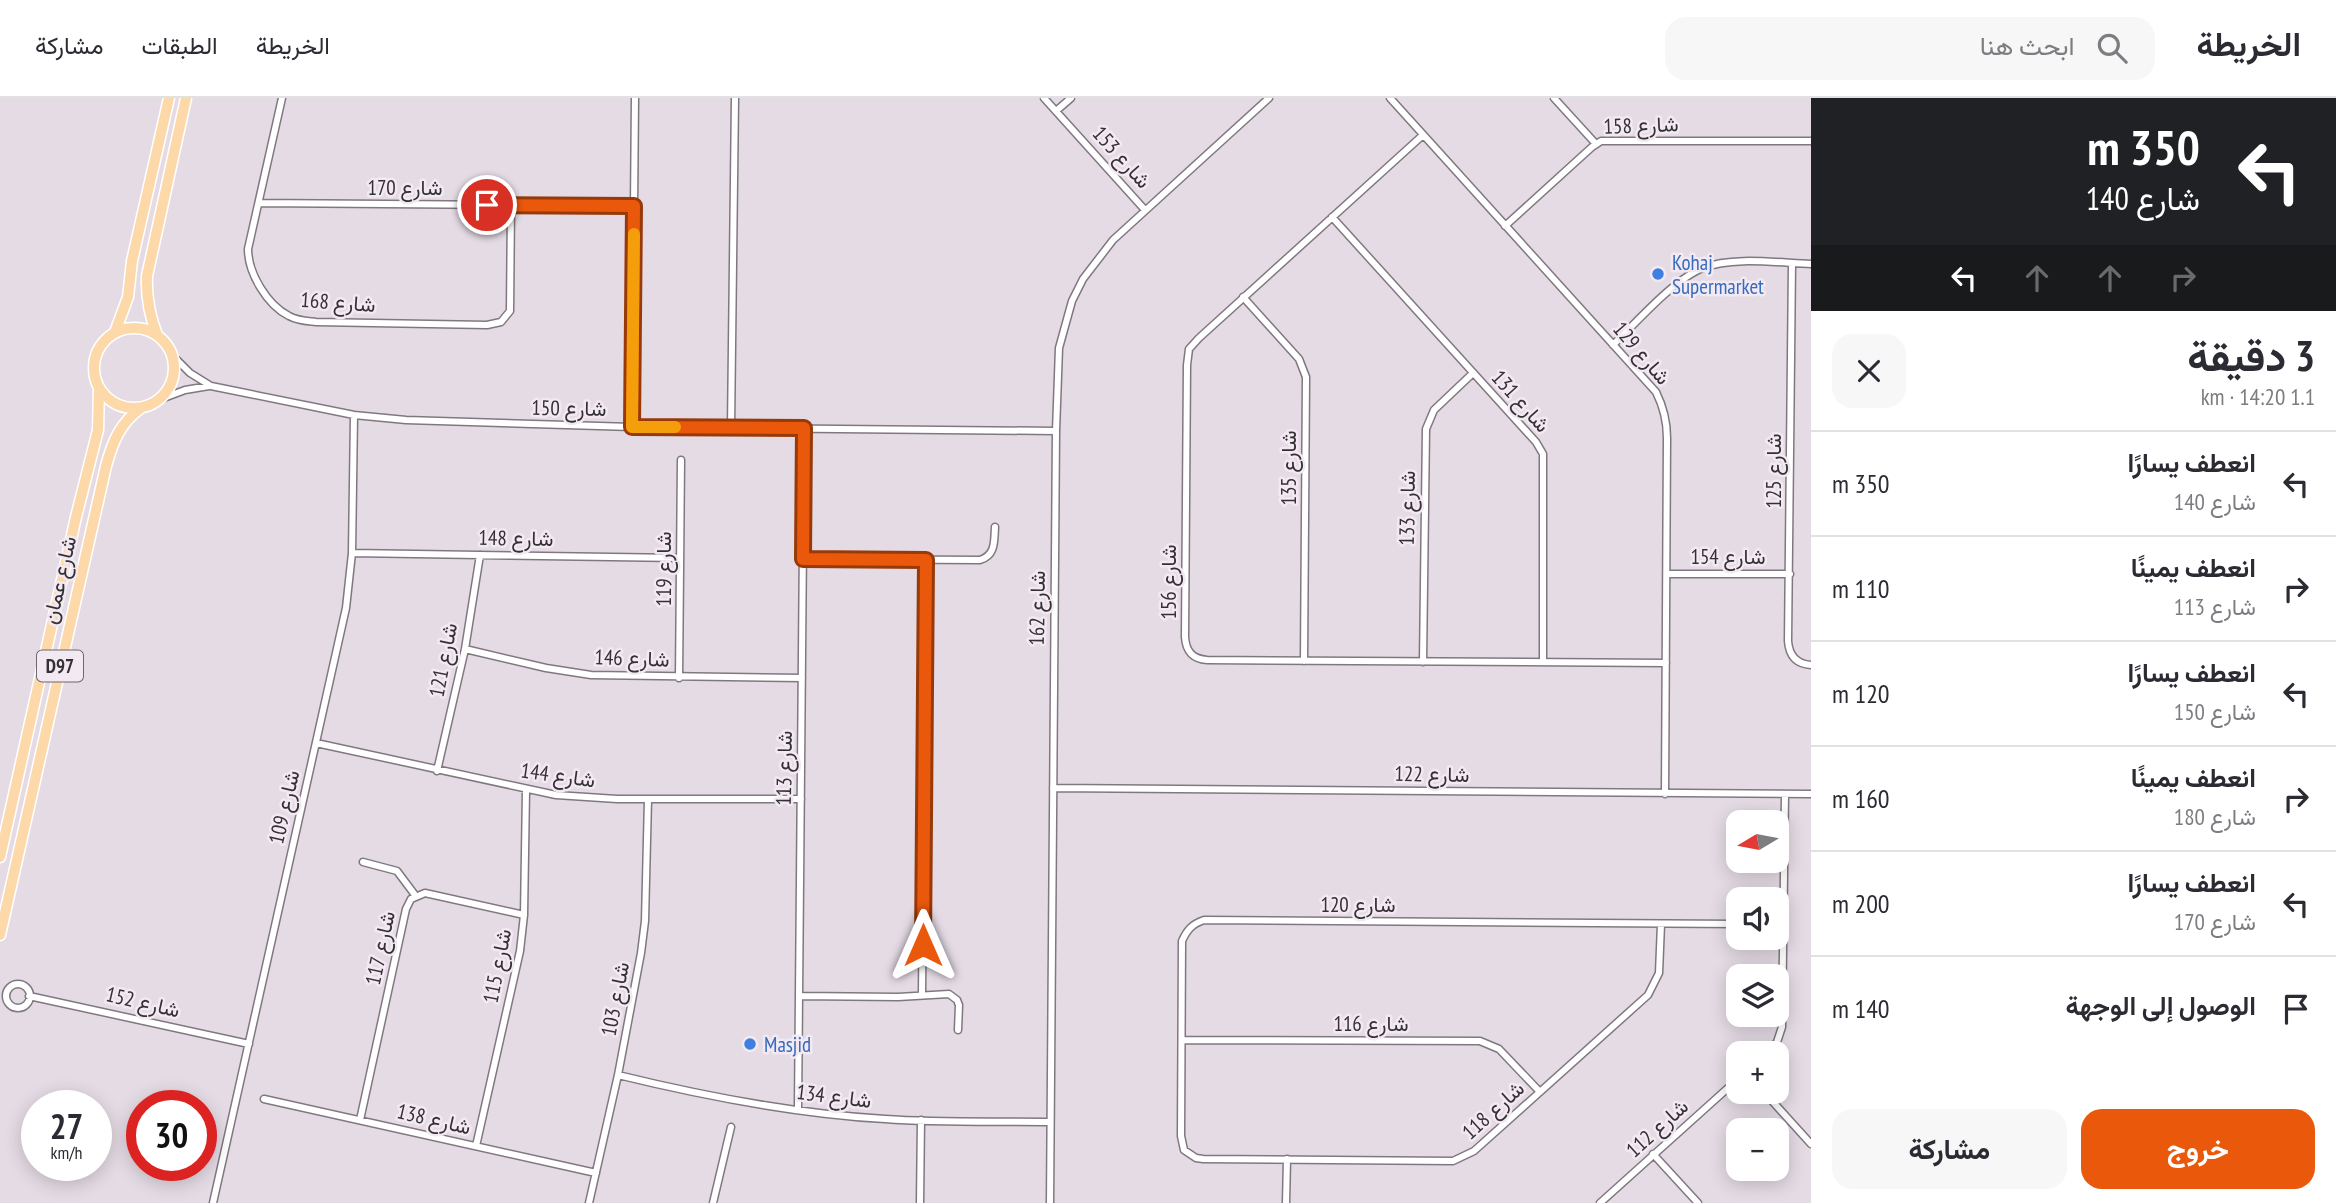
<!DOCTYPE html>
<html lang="ar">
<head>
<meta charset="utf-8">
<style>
  :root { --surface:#fff; --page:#f7f7f7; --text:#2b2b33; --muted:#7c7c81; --line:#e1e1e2; --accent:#ea580c }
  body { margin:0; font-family:"PT Sans Narrow",Vazirmatn,sans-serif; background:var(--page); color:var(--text); direction:rtl; height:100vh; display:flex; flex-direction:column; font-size:26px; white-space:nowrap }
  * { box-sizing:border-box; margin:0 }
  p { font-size:23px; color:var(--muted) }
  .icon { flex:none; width:38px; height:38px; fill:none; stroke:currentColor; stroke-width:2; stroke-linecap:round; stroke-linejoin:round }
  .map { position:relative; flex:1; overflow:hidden; direction:ltr }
  .details { display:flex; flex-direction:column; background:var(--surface); width:525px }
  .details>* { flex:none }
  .top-card { background:#202124; color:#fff; overflow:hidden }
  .needle { width:46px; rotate:260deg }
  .tools { position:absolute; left:1726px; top:712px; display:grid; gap:14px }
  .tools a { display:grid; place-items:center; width:63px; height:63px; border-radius:14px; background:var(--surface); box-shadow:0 4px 18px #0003; font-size:35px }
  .speed { position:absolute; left:21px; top:992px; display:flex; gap:14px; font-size:35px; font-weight:700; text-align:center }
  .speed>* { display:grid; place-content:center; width:91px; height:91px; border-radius:50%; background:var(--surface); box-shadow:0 4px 18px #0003; line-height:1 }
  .speed small { font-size:18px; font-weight:400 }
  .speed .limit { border:10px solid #d22; background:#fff; color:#111 }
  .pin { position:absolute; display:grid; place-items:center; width:60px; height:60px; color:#fff; margin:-30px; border:4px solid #fff; border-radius:50%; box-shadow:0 2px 7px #0007 }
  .me { position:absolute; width:77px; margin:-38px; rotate:0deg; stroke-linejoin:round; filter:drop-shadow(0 0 5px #0008) }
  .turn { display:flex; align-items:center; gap:24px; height:147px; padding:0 21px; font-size:32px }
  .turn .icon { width:91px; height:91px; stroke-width:2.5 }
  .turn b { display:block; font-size:49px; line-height:60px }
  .lanes { display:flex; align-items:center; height:66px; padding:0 21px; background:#0003; justify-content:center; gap:35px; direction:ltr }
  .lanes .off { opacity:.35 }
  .round { display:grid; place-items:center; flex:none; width:74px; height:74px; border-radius:21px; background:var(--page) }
  .summary { display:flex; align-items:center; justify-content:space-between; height:119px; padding:0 21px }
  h1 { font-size:42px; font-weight:700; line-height:52px }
  .primary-button { display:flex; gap:14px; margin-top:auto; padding:14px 21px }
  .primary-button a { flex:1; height:80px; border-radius:21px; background:var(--accent); color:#fff; font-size:28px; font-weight:700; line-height:80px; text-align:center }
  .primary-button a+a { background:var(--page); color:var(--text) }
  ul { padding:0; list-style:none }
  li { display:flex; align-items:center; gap:21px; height:105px; padding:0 21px; border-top:2px solid var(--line) }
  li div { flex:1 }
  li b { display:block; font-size:26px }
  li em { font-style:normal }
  header { display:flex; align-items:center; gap:42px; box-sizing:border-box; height:98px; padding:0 35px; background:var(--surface); border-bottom:2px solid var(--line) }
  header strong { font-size:33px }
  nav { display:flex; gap:38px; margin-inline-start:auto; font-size:24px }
  .search { width:490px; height:63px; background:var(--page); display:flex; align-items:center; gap:18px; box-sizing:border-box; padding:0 24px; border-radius:21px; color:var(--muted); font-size:26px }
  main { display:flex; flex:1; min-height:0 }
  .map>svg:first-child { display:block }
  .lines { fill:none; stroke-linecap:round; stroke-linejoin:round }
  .street-casing { stroke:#807881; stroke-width:9 }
  .primary-casing { stroke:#fff; stroke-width:13 }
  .street { stroke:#fff; stroke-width:6 }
  .primary { stroke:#fdd9aa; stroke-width:10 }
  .route-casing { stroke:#983908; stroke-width:18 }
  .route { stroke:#ea580c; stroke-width:12 }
  .slow { stroke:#f59e0b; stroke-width:12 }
  .shop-dot { fill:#3f7fe0; stroke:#f2e9f2; stroke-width:2.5 }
  .labels { text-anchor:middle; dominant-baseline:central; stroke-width:5; stroke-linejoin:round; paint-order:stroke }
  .shield { fill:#f2e9f2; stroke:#6d686d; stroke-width:2 }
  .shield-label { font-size:19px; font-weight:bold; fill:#343134 }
  .street-label { font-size:21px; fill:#343134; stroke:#f2e9f2 }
  .shop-label { font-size:21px; fill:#366cbe; stroke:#f2e9f2; text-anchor:start }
</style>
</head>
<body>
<header>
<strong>الخريطة</strong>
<div class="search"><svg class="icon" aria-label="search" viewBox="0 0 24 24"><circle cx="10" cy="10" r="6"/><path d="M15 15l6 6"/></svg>ابحث هنا</div>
<nav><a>الخريطة</a><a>الطبقات</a><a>مشاركة</a></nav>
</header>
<main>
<section class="details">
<div class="top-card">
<div class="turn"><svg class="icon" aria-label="left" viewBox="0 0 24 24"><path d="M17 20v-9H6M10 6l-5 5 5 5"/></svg><div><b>350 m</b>شارع 140</div></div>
<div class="lanes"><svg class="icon" aria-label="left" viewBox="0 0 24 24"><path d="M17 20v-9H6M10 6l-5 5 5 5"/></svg><svg class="icon off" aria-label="ahead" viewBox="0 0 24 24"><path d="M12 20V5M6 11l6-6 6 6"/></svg><svg class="icon off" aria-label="ahead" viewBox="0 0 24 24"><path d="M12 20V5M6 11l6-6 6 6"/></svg><svg class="icon off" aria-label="right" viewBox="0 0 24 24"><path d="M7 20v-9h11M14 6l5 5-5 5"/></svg></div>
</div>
<div class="summary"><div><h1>3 دقيقة</h1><p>1.1 km · 14:20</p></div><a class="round"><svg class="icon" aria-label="close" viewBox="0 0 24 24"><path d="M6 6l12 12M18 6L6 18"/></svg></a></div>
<ul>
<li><svg class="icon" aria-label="left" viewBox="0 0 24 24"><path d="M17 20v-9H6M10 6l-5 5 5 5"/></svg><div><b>انعطف يسارًا</b><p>شارع 140</p></div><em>350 m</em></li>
<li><svg class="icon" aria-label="right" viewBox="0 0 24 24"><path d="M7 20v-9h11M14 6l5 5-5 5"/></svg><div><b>انعطف يمينًا</b><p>شارع 113</p></div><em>110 m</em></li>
<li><svg class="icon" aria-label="left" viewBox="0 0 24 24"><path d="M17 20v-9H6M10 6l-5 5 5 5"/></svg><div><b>انعطف يسارًا</b><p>شارع 150</p></div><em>120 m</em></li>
<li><svg class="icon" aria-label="right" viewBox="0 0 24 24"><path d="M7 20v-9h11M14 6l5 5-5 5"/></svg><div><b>انعطف يمينًا</b><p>شارع 180</p></div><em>160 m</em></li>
<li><svg class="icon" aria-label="left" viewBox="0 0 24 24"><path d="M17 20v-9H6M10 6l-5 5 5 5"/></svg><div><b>انعطف يسارًا</b><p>شارع 170</p></div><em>200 m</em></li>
<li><svg class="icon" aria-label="arrive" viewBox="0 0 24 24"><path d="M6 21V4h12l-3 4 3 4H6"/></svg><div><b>الوصول إلى الوجهة</b></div><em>140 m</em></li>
</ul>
<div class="primary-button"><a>خروج</a><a>مشاركة</a></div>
</section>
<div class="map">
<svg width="1811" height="1105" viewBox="0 0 1811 1105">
  <rect width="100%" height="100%" fill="#e5dbe5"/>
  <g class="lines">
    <defs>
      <path id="street" d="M282,0L248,151C248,175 267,207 289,218C298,223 307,223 316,224L487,227L501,224L510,213L511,107
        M1044,0L1145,112
        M1390,0L1656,294C1664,310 1667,323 1667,340L1665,696
        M1554,0L1596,46
        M1056,13L1071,0
        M1423,37L1199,240L1189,251L1187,267L1185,539C1186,554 1193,561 1207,562L1666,565
        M259,105L634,108
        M1332,119L1536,344L1543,356V564
        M1505,128L1592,49L1601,43H1811
        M1792,165L1788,543C1789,557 1796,566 1811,567
        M1243,199L1299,261L1306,279L1304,563
        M1613,247C1636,225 1674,181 1703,170C1732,158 1780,165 1811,166
        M173,258L190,275L211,288L354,317L406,322L632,329L1056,333
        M161,301L185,292L209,288
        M632,329L635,0
        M731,330L735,0
        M352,455L680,460
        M803,461L980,462C996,457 994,443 995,429
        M1667,476H1790
        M465,551L546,570L591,577L802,580
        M1423,564L1426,331L1434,312L1473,275
        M679,580L681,362
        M316,645L556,697L617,701H801
        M437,673L465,551L480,457
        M1053,690L1811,696
        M363,764L397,773L415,797
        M1661,826L1659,875L1648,897L1474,1053L1453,1063L1203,1061L1196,1060L1184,1052L1181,1038L1182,843C1187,832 1192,826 1204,822L1738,826
        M6 898a12 12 0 1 1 24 0a12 12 0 1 1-24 0Z
        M922,896L926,462
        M29,898L249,946
        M799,898L898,899L949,896L957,902L959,907L958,932
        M1182,942L1480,943L1499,951L1540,994
        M1766,956L1777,944L1782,929L1785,696
        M618,977C704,998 796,1016 885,1021C940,1025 995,1023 1050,1024
        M1764,994L1811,1046
        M264,1001L596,1075
        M798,1011L804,330
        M360,1022L406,811L411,801L425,795L524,817
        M476,1048L520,853L524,817L526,692
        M1653,1056L1698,1105
        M213,1105L346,510L352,455L354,317
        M589,1105L618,977L641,855L645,823L648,701
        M713,1105L731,1029
        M920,1105L921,1022
        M1050,1105L1056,333L1059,250L1072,203L1083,181L1113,142L1269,0
        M1286,1105L1287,1061
        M1600,1105L1738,981"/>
      <path id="primary" d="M94 270a40 40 0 1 1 80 0a40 40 0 1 1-80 0Z
        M115,234L128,199L132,163L169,0
        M157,237C149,216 146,199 147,178L186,0
        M0,759L76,419L98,332L99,291
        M0,837L106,368C113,343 120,325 141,310"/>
    </defs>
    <use href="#street" class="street-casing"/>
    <use href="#primary" class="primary-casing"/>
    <use href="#street" class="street"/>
    <use href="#primary" class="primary"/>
  </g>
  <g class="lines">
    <defs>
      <path id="route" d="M487,107L634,108L632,329L804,330L803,461L926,462L923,847"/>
    </defs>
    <use href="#route" class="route-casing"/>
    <use href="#route" class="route"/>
    <path class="slow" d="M634,136L632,329H675"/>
  </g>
  <g class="shop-dot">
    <circle cx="1658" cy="176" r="7"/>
    <circle cx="750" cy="946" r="7"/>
  </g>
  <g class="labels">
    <rect class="shield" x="37" y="552.5" width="46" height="31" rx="5"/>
    <g class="shield-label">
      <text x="60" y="568">D97</text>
    </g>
    <g class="street-label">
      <text transform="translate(1641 27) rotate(-2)">شارع 158</text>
      <text transform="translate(1122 59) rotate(48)">شارع 153</text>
      <text x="405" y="89">شارع 170</text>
      <text transform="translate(338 204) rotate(4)">شارع 168</text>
      <text transform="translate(1642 255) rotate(49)">شارع 129</text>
      <text transform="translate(1521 303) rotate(48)">شارع 131</text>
      <text transform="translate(569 310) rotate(1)">شارع 150</text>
      <text transform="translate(1288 370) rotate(-90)">شارع 135</text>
      <text transform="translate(1773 373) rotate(-90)">شارع 125</text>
      <text transform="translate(1407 410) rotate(-89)">شارع 133</text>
      <text transform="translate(516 440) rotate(1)">شارع 148</text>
      <text x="1728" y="458">شارع 154</text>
      <text transform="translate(663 471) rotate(-90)">شارع 119</text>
      <text transform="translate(59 482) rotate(-77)">شارع عمان</text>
      <text transform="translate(1168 484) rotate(-90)">شارع 156</text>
      <text transform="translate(1037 510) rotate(-89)">شارع 162</text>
      <text transform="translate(632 560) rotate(2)">شارع 146</text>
      <text transform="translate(443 562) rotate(-79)">شارع 121</text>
      <text transform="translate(784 670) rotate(-89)">شارع 113</text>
      <text transform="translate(1432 676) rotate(1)">شارع 122</text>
      <text transform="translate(558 677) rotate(8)">شارع 144</text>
      <text transform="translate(284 709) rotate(-77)">شارع 109</text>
      <text x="1358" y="806">شارع 120</text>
      <text transform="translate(380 850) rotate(-78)">شارع 117</text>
      <text transform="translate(497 868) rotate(-79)">شارع 115</text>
      <text transform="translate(615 901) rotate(-79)">شارع 103</text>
      <text transform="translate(143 904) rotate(13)">شارع 152</text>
      <text x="1371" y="925">شارع 116</text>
      <text transform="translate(834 998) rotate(7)">شارع 134</text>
      <text transform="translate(1493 1012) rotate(-42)">شارع 118</text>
      <text transform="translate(434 1021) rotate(13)">شارع 138</text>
      <text transform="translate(1657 1030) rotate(-42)">شارع 112</text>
    </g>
    <g class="shop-label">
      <text x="1672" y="164">Kohaj<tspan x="1672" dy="24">Supermarket</tspan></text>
      <text x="764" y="946">Masjid</text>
    </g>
  </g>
</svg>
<div class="tools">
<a><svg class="needle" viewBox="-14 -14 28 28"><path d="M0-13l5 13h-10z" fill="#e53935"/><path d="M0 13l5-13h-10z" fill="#7c7c81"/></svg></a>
<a><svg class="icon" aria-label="sound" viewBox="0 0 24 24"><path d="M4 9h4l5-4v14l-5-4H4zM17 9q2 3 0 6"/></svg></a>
<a><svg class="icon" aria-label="layers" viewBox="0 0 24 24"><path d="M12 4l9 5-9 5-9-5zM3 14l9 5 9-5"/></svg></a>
<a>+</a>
<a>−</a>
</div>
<div class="speed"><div>27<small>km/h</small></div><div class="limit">30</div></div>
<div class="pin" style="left:487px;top:107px;background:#d93025"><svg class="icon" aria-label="arrive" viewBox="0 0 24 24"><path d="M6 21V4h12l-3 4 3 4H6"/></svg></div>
<svg class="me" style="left:923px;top:847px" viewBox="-20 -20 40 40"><path d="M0-17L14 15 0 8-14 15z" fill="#ea580c" stroke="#fff" stroke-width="4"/></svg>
</div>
</main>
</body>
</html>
